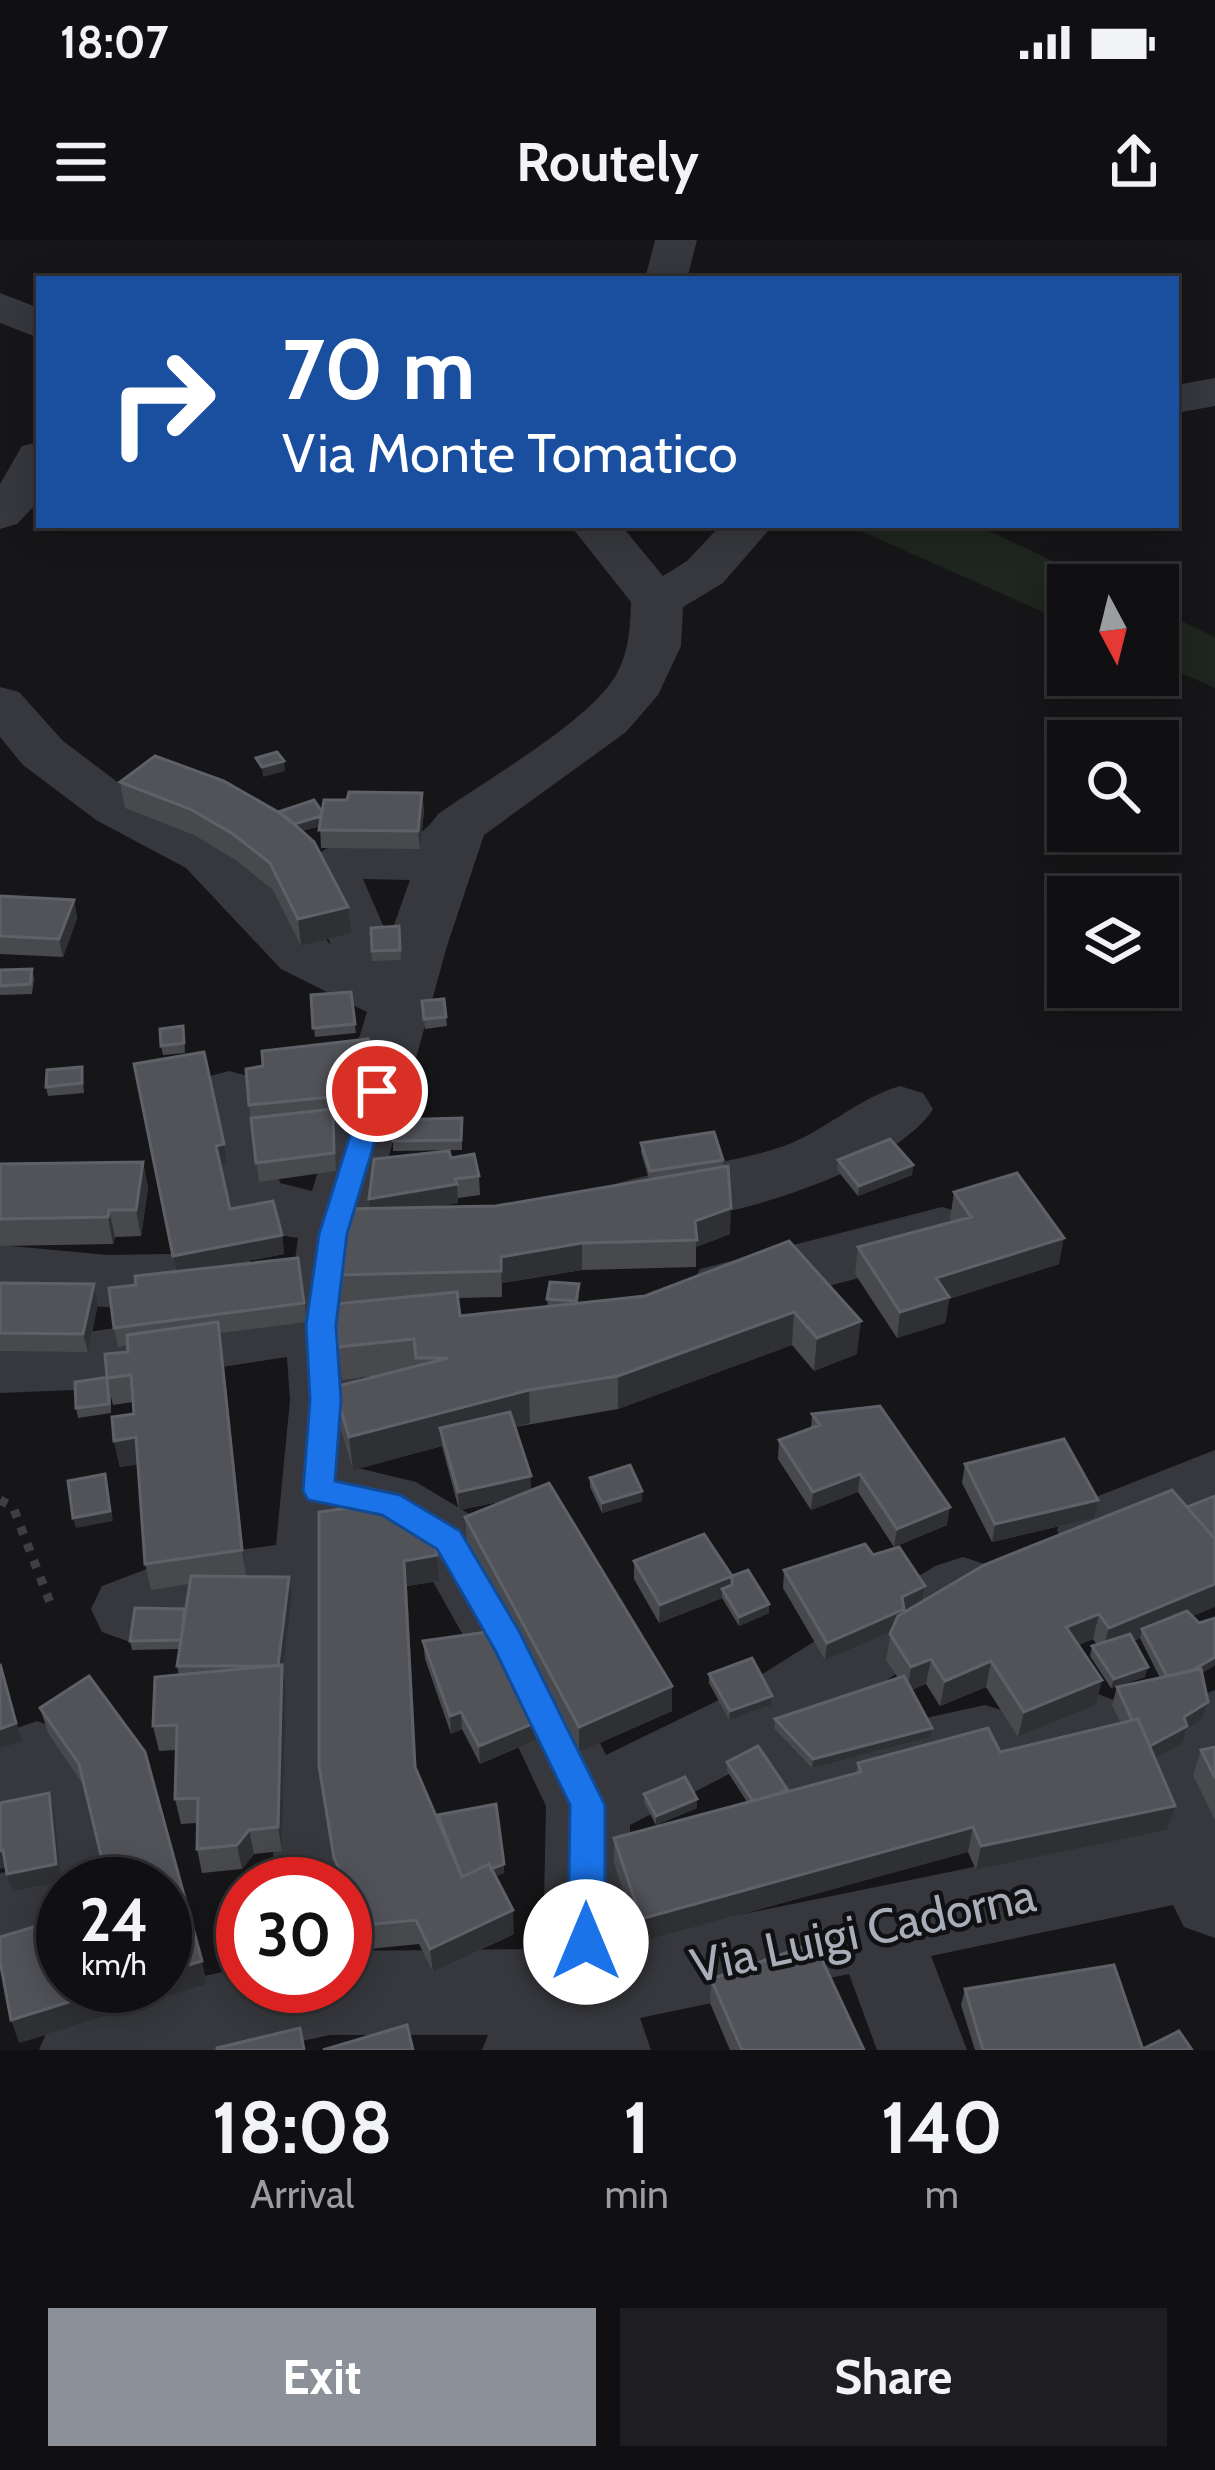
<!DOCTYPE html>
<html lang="en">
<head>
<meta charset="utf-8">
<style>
  :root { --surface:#101012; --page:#1e1e20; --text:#f1f3f6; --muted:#9c9d9f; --line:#303032; --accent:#8c9099 }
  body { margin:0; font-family:Cabin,sans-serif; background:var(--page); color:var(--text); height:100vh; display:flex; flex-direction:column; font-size:45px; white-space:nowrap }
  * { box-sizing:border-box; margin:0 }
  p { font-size:39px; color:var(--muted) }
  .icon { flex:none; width:66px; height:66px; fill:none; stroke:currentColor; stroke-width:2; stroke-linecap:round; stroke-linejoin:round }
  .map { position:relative; height:1810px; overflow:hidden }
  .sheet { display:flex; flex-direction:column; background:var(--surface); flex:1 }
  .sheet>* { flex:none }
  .guide { position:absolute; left:36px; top:36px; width:1143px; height:252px; border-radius:0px; box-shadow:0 6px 30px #0003,0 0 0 3px var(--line); background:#1a4fa0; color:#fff; overflow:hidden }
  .needle { width:78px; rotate:173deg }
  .buttons { position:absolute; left:1047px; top:324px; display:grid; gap:24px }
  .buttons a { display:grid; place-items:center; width:132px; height:132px; border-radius:0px; background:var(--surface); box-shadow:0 6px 30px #0003,0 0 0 3px var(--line); font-size:60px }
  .speed { position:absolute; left:36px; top:1617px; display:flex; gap:24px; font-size:60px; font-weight:700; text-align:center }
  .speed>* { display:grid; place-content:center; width:156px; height:156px; border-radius:50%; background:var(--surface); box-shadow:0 6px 30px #0003,0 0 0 3px var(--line); line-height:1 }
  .speed small { font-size:30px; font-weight:400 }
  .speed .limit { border:18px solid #d22; background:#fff; color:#111 }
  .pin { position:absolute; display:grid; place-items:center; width:102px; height:102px; color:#fff; margin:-51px; border:6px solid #fff; border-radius:50%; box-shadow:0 3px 12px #0007 }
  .me { position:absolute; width:132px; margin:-66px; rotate:0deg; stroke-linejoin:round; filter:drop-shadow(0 0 9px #0008) }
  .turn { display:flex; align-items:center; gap:42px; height:252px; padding:0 48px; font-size:54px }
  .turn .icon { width:156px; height:156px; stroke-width:2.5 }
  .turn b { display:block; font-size:84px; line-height:102px }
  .eta { display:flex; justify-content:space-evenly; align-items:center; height:204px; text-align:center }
  .eta b { font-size:72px; font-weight:800; line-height:84px }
  .primary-button { display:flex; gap:24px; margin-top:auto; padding:24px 48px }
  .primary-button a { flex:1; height:138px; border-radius:0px; background:var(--accent); color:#fff; font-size:48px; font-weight:800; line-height:138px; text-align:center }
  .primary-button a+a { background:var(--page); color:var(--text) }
  .status { display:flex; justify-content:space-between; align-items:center; height:84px; padding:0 60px; background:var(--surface); direction:ltr }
  .status svg { height:33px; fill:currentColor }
  header { display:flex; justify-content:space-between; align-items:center; height:156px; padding:0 48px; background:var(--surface); font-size:54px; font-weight:800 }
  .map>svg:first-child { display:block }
  .green { fill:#1e261f }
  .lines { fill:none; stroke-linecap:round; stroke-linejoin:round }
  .path { stroke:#3d3f44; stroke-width:9; stroke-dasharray:8 10; stroke-linecap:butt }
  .minor { fill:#37383d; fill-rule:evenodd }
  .wall { fill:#47494d }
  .shaded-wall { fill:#2f3033 }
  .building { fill:#525359; stroke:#5f6168; stroke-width:3 }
  .route { fill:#1a73e8; stroke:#114b97; stroke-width:3 }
  .labels { text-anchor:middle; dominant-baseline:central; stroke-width:9; stroke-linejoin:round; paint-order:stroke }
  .near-street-label { font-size:48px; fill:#a8adb8; stroke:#111113 }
</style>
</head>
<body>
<div class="status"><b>18:07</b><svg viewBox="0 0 49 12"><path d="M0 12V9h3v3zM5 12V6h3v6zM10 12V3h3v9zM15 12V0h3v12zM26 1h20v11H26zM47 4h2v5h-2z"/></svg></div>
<header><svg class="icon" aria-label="menu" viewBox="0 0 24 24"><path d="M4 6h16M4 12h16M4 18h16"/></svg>Routely<svg class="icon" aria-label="share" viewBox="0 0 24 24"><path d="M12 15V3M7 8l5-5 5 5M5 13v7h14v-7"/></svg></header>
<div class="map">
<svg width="1215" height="1810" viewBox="0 0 1215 1810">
  <rect width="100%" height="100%" fill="#161618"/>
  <path class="green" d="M847,285H976L1104,345H1068V383Z
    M1158,370L1215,397V448L1158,423Z"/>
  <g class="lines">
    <path class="path" d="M0,1260L13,1267L51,1365"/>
    <path class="minor" d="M655,0H697L687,39H645Z
      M0,53L39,68V98L0,83Z
      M1215,138V166L1176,173V145Z
      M39,202V261L17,284L0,289V244L22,206Z
      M570,285H621L663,336L687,321L721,285H773L723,343L683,367L681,406L658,455L626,492L484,595L447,706L377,959L403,966L413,984L403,1002L379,1009L366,1007L360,1052L390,1059L400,1078L390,1097L358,1106L362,1160L358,1228L416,1242L476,1278L535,1376L606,1515L727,1456L935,1326L963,1317L991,1326L1002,1349L991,1372L807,1492L816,1502L985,1465L1020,1476L1098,1454L1127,1465L1139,1490L1127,1515L1020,1548L985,1537L813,1577L765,1562L737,1530L630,1585V1697L1146,1592C1120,1521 1145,1476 1215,1450V1698L1184,1687L1173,1665L931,1716L967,1810H877L849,1734L640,1778L651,1810H482L488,1795H330L259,1810H39L52,1779L140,1749L243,1728V1746H345V1711L543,1709L546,1566L477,1420L422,1322L372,1291L354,1288L342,1471L362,1644L345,1674V1644H276L260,1471L270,1371L179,1384L130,1402L102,1392L91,1369L102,1346L173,1319L276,1305L290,1160L287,1117L74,1150L0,1153V1097L74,1094L289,1063L298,998C199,986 212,936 197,853L206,837L229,831L252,837L261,853L280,943L312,951L367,772L281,729L186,628L96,580L23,525L0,497V447L19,452L63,501L136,556L228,602L331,705L302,632C343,570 396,636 438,574C483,542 590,481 616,435C629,412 630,389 631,362ZM363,639L410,640L389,699Z
      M900,846L923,853L933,869C894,933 687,998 618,977L608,960L618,943C672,927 730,925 784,906C825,891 858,858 900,846Z
      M942,967L966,974L976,992L966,1010L725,1073L700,1065L690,1047L700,1029Z
      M0,1005L108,1015L225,1013L250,1021L260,1039L250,1057C176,1080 76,1064 0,1057Z
      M1215,1210V1273L1095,1321L1068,1312L1057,1290L1068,1268Z
      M37,1481C113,1509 113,1574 122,1644H63V1703L0,1713V1633L34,1628L29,1569L22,1560L0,1568V1494Z"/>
  </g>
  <path class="wall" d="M120,542L278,572H322L347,560L422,553L424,571L420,609L321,608L320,586L302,591L351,693L301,706L273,650L237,621L194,595L125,568Z
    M0,656L74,660L77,678L63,717L0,714Z
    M399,686L401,720L372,721L371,688Z
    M32,729L34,739L32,754L0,755V730Z
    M351,752L356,793L315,797L311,755Z
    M444,759L447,786L425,789L422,761Z
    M184,796L185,813L163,815L161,806Z
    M369,818L364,873L333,876L336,931L259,942L249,865Z
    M134,824L224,904L227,923L220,924L230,969L282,995L284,1014L216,1027L298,1018L307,1082L220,1093L246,1336L289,1337L292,1355L283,1429L286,1450L282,1611L254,1614L242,1629L202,1633L197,1609V1583L181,1584L175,1559L176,1510L159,1511L153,1486L179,1435L177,1426L179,1409L132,1410L130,1401L185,1369L189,1344L151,1350L145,1324L138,1224L120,1227L114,1201L134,1174L133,1162L113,1165L111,1157V1173L78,1178L76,1168L107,1138L128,1112V1105L118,1107L114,1088L136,1045L176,1031Z
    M82,827L84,853L48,856L46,847Z
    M462,878V910L393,911V901Z
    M641,903L723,920L730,994L696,1007V1027L582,1030L502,1043V1057L457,1058L460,1076L548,1067L547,1059L579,1054L578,1063L645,1056L789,1001L857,1114L814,1131L792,1105L618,1169L515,1187L531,1236V1250L672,1446V1471L579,1512L467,1303L465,1277L508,1260L459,1270L442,1206L353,1230L338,1180L334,1147L376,1136L342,1140L338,1107L357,1061L341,1062L338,1035L370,969L369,959L451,918L479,936L480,955L458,958V963L433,967L496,966L649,939L641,912Z
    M838,920L913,925L912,935L858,956L837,930Z
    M143,922L148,948L141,996L115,997L113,1004L0,1006V924Z
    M954,952L1059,1024L949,1059L945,1083L897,1098L855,1034L858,1007L953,982L950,979Z
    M0,1043L94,1044L98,1063L88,1112L0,1111Z
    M812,1174L947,1285L894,1307L858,1252L811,1270L778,1219L779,1200L811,1188Z
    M965,1224L1094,1278L992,1302L962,1243Z
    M590,1238L642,1261L602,1273L590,1247Z
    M319,1272L437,1315L439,1341L407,1346L416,1531L439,1584L438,1575L504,1633L495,1636L514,1694L433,1732L419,1704L369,1709L345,1657V1644H339L319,1526Z
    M873,1315L925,1346L923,1361L1193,1376L1199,1383L1215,1378V1425L1202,1433L1208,1462L1202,1479L1186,1490L1182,1504L1155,1518L1167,1590L976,1630L968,1612L640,1702L614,1623V1598L747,1562L727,1531V1522L787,1549V1552L856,1533L858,1523L1000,1512L1121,1483L1112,1465L1117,1447L1160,1438L1140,1398L1133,1401L1145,1437L1111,1448L1090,1416L1092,1406L1097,1405L1093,1399L1078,1405L1096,1465L1018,1497L986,1447L940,1466L926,1444L911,1450L932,1488L931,1497L812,1528L774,1488L775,1479L898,1438L886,1420L891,1391L825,1420L783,1348L784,1330Z
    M634,1321L732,1336L769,1364V1373L739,1386L722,1358L659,1383L634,1339Z
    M423,1401L537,1482L538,1499L480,1524L462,1489L451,1494L425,1419Z
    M709,1434L771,1465L729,1480L709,1443Z
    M89,1436L207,1744L19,1803L165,1746L84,1546L48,1493L40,1468Z
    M1215,1507V1580L1193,1535L1201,1510Z
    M644,1554L697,1559V1568L656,1585L644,1563Z
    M711,1739L864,1810H730L710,1763Z
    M965,1749L1143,1809L1192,1810H975L961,1765Z"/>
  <path class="shaded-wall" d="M284,521L285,531L263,537L262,527Z
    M422,553L424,571L420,609L418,591Z
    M324,575L325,584L286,596L285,586Z
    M74,660L77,678L63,717L59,699Z
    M348,667L351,693L301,706L298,679Z
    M368,799L369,818L364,873L362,854Z
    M224,904L227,923L219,925L216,906Z
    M143,922L148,948L141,996L136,970Z
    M913,925L912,935L858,956L859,946Z
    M457,944L458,963L371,978L369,959Z
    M731,968L730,994L696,1007L695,981Z
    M109,970L115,997L113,1004L108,977Z
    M282,995L284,1014L177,1034L173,1016Z
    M1064,998L1059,1024L949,1059L945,1083L897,1098L900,1072L936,1038Z
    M582,1003V1030L502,1043V1057L501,1017Z
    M94,1044L98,1063L88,1112L83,1094Z
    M794,1072L792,1105L618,1169V1136Z
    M861,1081L857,1114L814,1131L817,1098Z
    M218,1082L222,1109L246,1336L242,1310Z
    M529,1150L530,1183L445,1205L440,1188L442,1206L353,1230L349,1197Z
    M136,1197L141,1224L120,1227L114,1201Z
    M860,1234L858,1252L811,1270L813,1252Z
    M531,1236V1255L459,1270L458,1252Z
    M107,1243L113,1281L76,1288L73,1278Z
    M642,1251V1261L602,1273V1263Z
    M1098,1260L1094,1278L992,1302L995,1284Z
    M950,1267L947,1285L894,1307L897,1289Z
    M437,1315L439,1341L407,1346L418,1552L404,1321Z
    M732,1336L731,1354L722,1349V1358L659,1383L660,1365Z
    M289,1337L292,1355L283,1429L286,1450L282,1611L278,1587V1427Z
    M1215,1344V1367L1146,1396L1142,1389L1140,1398L1102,1413L1109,1388Z
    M925,1346L922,1364L902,1387L825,1420L827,1403L902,1357Z
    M769,1364V1373L739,1386V1377Z
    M1099,1374L1093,1399L1060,1413L1066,1387Z
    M1215,1417V1425L1168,1453L1171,1444Z
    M931,1419L926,1444L907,1452L911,1427Z
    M991,1421L986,1447L940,1466L945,1441Z
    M0,1423L22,1501L0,1508Z
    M1148,1427L1145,1437L1111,1448L1114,1439Z
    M1102,1440L1096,1465L1018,1497L1024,1472Z
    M672,1446V1471L579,1512V1487Z
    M772,1456L771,1465L729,1480L730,1471Z
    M1208,1462L1202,1479L1186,1490L1182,1504L1140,1526L1145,1509L1184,1477Z
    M461,1472L462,1489L451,1494L450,1476Z
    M537,1482L538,1499L480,1524L479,1506Z
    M932,1488L931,1497L812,1528L813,1519Z
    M49,1553L54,1570L61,1641L13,1651L7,1634Z
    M697,1559V1568L656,1585V1576Z
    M1175,1566L1167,1590L976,1630L981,1606Z
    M973,1587L968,1612L640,1702L641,1679Z
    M249,1590L254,1614L242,1629L237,1605Z
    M3,1610L9,1627L0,1629V1611Z
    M504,1624V1633L464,1648L463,1639Z
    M513,1670L514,1694L433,1732L430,1709Z
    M202,1721L207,1744L19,1803L11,1780L120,1746H165V1732Z"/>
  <path class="building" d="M277,512L284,521L262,527L256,518Z
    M155,516L224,541L285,576L314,602L348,667L298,679L270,623L233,594L190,569L120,542Z
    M349,552L422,553L418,591L319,590L324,560H347Z
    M314,560L322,572L321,576L294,584L278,572Z
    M0,656L74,660L59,699L0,696Z
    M399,686L400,710L372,711L371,688Z
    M32,729L30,744L0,746V730Z
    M351,752L355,784L313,788L311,755Z
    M444,759L446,777L424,779L422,761Z
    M183,786L184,803L161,806L160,789Z
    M368,799L362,854L249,865L246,829L263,826L262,811Z
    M204,812L224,904L216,906L230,969L273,961L282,995L173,1016L134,824Z
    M82,827V843L46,847L47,830Z
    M333,869L334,913L256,923L251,878Z
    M462,878L461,900L393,901L394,880Z
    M714,892L723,920L650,931L641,903Z
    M890,899L913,925L859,946L838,920Z
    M449,911L451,918L474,914L479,936L455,939L457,944L369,959L374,919Z
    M143,922L136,970H109L108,977L0,979V924Z
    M728,926L731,968L695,981L697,1000L582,1003L501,1017V1031L338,1035L344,969L496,966Z
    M1017,933L1064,998L936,1038L949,1057L900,1072L858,1007L971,977L954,952Z
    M789,1001L861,1081L817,1098L794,1072L618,1136L529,1150L349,1197L334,1147L448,1118H416L414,1099L338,1107L335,1064L457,1052L460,1076L645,1056Z
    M298,1018L304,1063L114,1088L109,1048L136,1045L135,1036Z
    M550,1042L579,1044L576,1061L547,1059Z
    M0,1043L94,1044L83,1094L0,1093Z
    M218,1082L242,1310L145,1324L136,1197L114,1201L112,1177L134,1174L131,1135L107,1138L105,1114L128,1112L127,1095Z
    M109,1137L107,1138L109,1164L76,1168L75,1142Z
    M880,1166L950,1267L897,1289L860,1234L813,1252L779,1200L820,1185L812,1174Z
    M510,1172L531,1236L458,1252L440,1188Z
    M1064,1199L1098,1260L995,1284L965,1224Z
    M630,1225L642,1251L602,1263L590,1238Z
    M105,1234L110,1271L73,1278L68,1241Z
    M549,1243L672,1446L579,1487L465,1277Z
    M1172,1250L1215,1299V1344L1109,1388L1099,1374L1066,1387L1102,1440L1024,1472L991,1421L945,1441L931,1419L911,1427L890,1394L898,1376L984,1325Z
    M1215,1256V1299L1187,1267Z
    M400,1261L426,1273L437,1315L404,1321L415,1527L462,1637L489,1624L513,1670L430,1709L416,1680L366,1685L334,1618L319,1526V1272Z
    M704,1294L732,1336L660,1365L634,1321Z
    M865,1304L873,1315L899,1307L925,1346L902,1357L904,1369L827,1403L784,1330Z
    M748,1330L769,1364L739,1377L722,1349L732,1345V1336Z
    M191,1336L289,1337L278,1426H177Z
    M135,1368L185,1369L181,1400L130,1401Z
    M1187,1371L1199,1383L1215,1378V1417L1193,1430L1167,1436L1142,1389Z
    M488,1392L537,1482L479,1506L461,1472L450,1476L423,1401Z
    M1130,1394L1148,1427L1114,1439L1092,1406Z
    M752,1418L772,1456L730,1471L709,1434Z
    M0,1424L16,1483L0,1489Z
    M282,1425L278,1587L249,1590L237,1605L197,1609L198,1558L175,1559L177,1485L153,1486L155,1437Z
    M1201,1429L1208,1462L1184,1477L1187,1486L1150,1506L1138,1479L1132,1480L1117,1447Z
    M89,1436L145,1512L202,1721L165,1732V1644H108L79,1524L40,1468Z
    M904,1436L932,1488L813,1519L775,1479Z
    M1138,1479L1175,1566L981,1606L973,1587L641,1679L614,1598L861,1532L858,1523L988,1488L1000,1512Z
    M758,1506L787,1549L777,1554L753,1561L727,1522Z
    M1215,1507V1538L1201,1510Z
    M685,1537L697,1559L656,1576L644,1554Z
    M49,1553L56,1624L7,1634L3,1610L0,1611V1563Z
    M496,1564L504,1624L491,1629L489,1624L462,1637L438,1575Z
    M63,1678V1746H120L11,1780L0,1721V1697Z
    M814,1703L864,1810H742L711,1739Z
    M1114,1725L1143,1810H983L965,1749Z
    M407,1785L413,1810H323Z
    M300,1788L304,1810H217V1808Z
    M1179,1791L1192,1810H1143V1809Z"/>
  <path class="route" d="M377,842L390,851L347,994L336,1085L341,1160L335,1241L400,1255L460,1291L519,1391L605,1565V1702L599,1714L586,1719L574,1714L568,1702L570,1565L495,1410L437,1309L382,1275L308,1260L303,1251L310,1160L306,1085L319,994L364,851Z"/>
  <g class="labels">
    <g class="near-street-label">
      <text transform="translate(863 1690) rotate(-12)">Via Luigi Cadorna</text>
    </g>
  </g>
</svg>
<div class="buttons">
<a><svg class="needle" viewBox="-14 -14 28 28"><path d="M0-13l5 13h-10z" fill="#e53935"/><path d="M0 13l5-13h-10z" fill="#9c9d9f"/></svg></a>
<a><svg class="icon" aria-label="search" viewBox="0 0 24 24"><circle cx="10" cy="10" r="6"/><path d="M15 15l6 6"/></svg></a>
<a><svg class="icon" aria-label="layers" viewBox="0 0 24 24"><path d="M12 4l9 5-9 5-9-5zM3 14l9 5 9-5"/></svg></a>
</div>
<div class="speed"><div>24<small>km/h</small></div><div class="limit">30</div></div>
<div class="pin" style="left:377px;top:851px;background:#d93025"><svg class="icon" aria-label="arrive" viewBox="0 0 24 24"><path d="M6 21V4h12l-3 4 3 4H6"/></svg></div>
<svg class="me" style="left:586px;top:1702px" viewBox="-20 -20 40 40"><circle r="19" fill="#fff"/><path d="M0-13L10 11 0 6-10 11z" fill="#1a73e8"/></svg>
<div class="guide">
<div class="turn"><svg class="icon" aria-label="right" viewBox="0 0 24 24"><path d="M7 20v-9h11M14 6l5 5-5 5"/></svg><div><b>70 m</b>Via Monte Tomatico</div></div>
</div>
</div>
<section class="sheet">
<div class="eta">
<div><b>18:08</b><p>Arrival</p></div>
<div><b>1</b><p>min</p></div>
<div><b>140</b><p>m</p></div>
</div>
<div class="primary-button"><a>Exit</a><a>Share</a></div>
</section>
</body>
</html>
